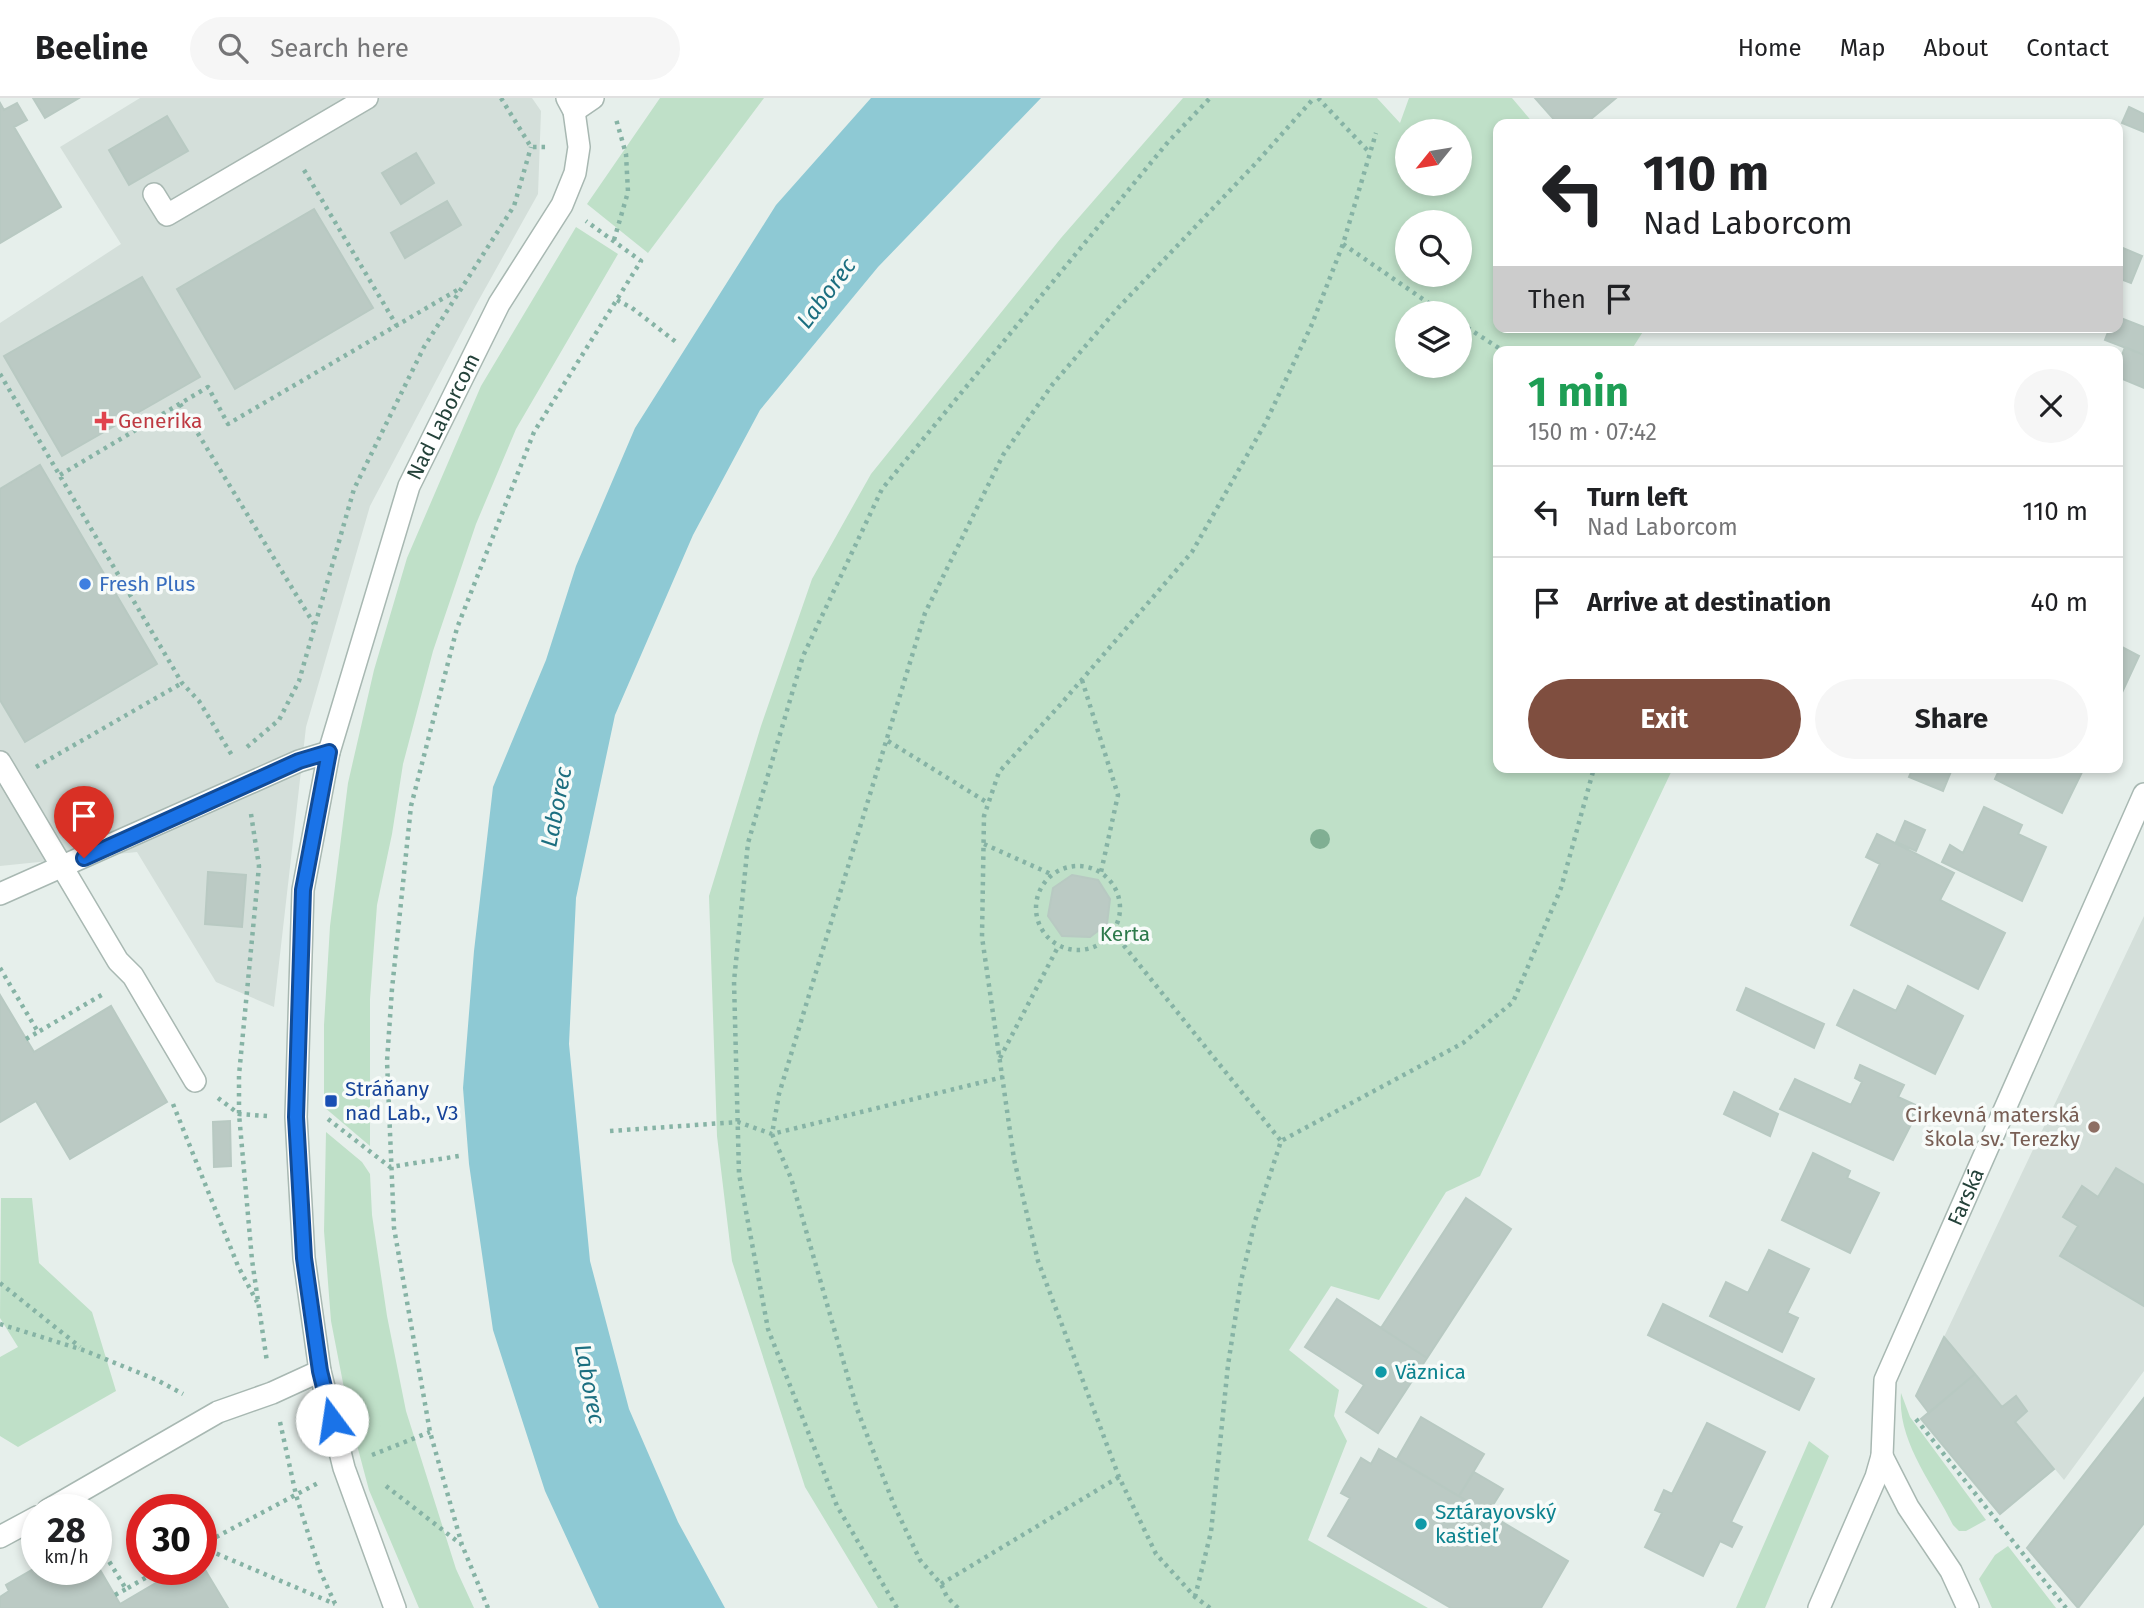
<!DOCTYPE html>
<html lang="en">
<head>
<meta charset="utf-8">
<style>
  :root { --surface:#fff; --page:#f6f6f6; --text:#202124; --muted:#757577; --line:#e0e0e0; --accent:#7f4e3f }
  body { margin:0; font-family:"Fira Sans",sans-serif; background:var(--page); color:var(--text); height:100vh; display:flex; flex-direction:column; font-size:26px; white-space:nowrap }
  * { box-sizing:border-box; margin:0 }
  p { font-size:23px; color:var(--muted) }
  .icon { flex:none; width:38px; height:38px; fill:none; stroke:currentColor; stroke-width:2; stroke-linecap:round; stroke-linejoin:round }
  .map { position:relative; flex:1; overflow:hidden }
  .sheet { position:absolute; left:1493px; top:248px; width:630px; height:427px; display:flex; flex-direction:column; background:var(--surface); border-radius:14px; box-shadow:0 4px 10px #0003 }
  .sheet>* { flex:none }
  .hud { position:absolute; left:1493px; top:21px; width:630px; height:214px; border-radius:14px; box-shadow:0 4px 10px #0003; background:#fff; color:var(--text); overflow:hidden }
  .needle { width:46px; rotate:240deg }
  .controls { position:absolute; left:1395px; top:21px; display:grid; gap:14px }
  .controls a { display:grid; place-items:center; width:77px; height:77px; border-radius:50%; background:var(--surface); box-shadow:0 4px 10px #0003; font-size:35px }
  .speed { position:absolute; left:21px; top:1396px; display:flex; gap:14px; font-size:35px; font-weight:700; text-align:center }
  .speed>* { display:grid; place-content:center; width:91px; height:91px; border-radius:50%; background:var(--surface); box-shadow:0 4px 10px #0003; line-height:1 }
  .speed small { font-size:18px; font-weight:400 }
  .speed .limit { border:10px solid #d22; background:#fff; color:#111 }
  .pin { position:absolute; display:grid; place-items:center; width:60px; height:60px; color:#fff; margin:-72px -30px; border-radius:50% 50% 50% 0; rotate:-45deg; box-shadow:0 0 7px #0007 }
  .pin .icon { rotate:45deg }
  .me { position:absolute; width:77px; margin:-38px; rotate:346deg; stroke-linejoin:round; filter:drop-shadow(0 0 5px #0008) }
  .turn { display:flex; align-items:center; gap:24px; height:147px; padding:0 35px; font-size:32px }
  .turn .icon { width:91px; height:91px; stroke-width:2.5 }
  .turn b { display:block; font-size:49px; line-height:60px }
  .then { display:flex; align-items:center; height:66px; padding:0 35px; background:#0003; gap:14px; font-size:26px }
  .round { display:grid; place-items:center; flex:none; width:74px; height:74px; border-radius:37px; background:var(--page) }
  .head { display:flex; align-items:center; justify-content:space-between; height:119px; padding:0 35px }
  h1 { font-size:42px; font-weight:700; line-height:52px; color:#1e9e55 }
  .cta { display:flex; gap:14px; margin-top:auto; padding:14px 35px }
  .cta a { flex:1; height:80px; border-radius:42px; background:var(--accent); color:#fff; font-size:28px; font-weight:700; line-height:80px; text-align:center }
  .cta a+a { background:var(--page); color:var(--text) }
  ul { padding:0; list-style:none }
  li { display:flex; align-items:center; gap:21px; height:91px; padding:0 35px; border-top:2px solid var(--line) }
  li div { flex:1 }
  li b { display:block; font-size:26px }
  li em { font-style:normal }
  header { display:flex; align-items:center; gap:42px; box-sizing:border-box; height:98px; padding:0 35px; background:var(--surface); border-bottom:2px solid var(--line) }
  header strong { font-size:33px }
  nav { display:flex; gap:38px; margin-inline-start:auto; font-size:24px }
  .search { width:490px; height:63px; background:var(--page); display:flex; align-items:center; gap:18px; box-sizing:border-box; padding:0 24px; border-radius:38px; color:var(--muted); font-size:26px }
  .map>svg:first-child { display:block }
  .built { fill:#d4dfda }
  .green { fill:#bfe0c8; fill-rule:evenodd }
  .water { fill:#8ec9d4 }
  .building { fill:#bbcac4; stroke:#b8c9c2; stroke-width:2 }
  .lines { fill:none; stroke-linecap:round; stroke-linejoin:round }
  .lane-casing { stroke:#a8b8b2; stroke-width:24 }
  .street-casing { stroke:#a8b8b2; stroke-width:24 }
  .path { stroke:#86b3a5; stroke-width:4.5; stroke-dasharray:3.5 5; stroke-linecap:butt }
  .lane { stroke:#fff; stroke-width:21 }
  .street { stroke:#fff; stroke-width:21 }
  .tree { fill:#80af93 }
  .route-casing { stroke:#114b97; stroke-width:18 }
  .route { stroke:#1a73e8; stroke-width:12 }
  .health-dot { fill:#e0444e; stroke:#f7fbf9; stroke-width:2.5 }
  .shop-dot { fill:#3f7fe0; stroke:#f7fbf9; stroke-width:2.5 }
  .transit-dot { fill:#1a4fb4; stroke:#f7fbf9; stroke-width:2.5 }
  .education-dot { fill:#8d6e63; stroke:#f7fbf9; stroke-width:2.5 }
  .culture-dot { fill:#0f9aa8; stroke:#f7fbf9; stroke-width:2.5 }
  .labels { text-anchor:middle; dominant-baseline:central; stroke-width:7; stroke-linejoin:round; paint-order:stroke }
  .street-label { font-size:21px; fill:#24423a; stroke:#f7fbf9 }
  .health-label { font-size:21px; fill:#be3a42; stroke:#f7fbf9; text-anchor:start }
  .shop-label { font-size:21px; fill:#366cbe; stroke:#f7fbf9; text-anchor:start }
  .park-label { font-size:21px; fill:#2d7a4b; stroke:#f7fbf9 }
  .transit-label { font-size:21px; fill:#164399; stroke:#f7fbf9; text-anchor:start }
  .education-label { font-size:21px; fill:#785e54; stroke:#f7fbf9; text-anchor:end }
  .culture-label { font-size:21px; fill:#0d838f; stroke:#f7fbf9; text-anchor:start }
  .water-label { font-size:23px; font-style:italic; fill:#1c6f80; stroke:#f7fbf9 }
</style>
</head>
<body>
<header>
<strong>Beeline</strong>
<div class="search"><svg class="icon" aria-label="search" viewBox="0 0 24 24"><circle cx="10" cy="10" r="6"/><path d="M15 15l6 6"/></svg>Search here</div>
<nav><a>Home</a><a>Map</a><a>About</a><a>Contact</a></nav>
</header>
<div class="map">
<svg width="2144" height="1510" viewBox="0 0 2144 1510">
  <rect width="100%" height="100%" fill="#e6efeb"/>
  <path class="built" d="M140,0H532L541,13L538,96L476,207L370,408L306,629L274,909L216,884L137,754L0,768V225L121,146L60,49Z
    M2144,818V1273L2064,1382L1944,1239Z"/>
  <path class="green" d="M660,0H764L648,155L587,106Z
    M1183,0H1377L1400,25L1409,0H1512L1534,26H1498V229H1646L1630,254H1498V670H1673L1480,1078L1446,1094L1379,1202L1331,1188L1289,1252L1339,1292L1334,1318L1347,1343L1308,1442L1428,1510H878L805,1389L732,1163L717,1038L709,798L761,628L812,481L871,376L1061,140ZM1407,33H1460V86H1407ZM1407,124H1460V177H1407ZM1407,215H1460V268H1407Z
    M576,129L618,156L516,331L476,426L433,553L403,666L392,736L377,807L370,901V1048L324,1009V927L330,828L348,685L374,572L407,460L481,288Z
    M326,1034L362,1064L370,1076L372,1117L387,1218L406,1313L456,1471L474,1510H419L369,1392L350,1321L331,1223L324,1133Z
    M1,1100H32L39,1165L92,1214L116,1293L18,1349L0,1338V1259L18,1249L0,1220Z
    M1901,1295L1910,1319L1986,1422L1966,1433H1959L1953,1427C1933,1386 1897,1344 1901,1295Z
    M1809,1343L1829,1358L1765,1510H1736Z
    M2008,1448L2056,1510H1992L1979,1481L1995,1457Z"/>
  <path class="water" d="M871,0H1041L878,169L760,312L693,437L615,617L576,800L569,946L590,1163L629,1311L678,1424L725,1510H599L545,1393L493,1232L469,1066L463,990L474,853L493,689L546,562L576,468L635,330L776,107Z"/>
  <path class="building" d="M33,0H79L45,20Z
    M1535,0H1616L1585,26H1558Z
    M0,5L4,12L17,5L27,22L14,29L61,109L0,145Z
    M2129,9L2144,16V34L2122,25Z
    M167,18L188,53L129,87L109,52Z
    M416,55L434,85L401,106L382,75Z
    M447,103L461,127L405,160L391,135Z
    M314,111L373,210L235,291L177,191Z
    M2118,148L2142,158L2131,185L2118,180Z
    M142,179L200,279L62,358L4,258Z
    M2118,219L2144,229V257L2105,242L2110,229H2118Z
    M2125,249L2144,257V290L2118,279V268Z
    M40,367L157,566L25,644L0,602V391Z
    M2118,547L2139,558L2118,603Z
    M1913,670H1950L1952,671L1943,693L1909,679Z
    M2000,670H2084L2062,715L1995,681Z
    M1984,709L2022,727L2018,736L2046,749L2022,803L1942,764L1950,747L1963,755Z
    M1905,723L1925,732L1916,753L1896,744Z
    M1877,736L1954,775L1940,802L2005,835L1978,891L1851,827L1880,766L1866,759Z
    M208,774L246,777L242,829L205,826Z
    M1072,777L1098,782L1110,801L1107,826L1090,839L1062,838L1048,818L1053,790Z
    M1908,888L1963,918L1935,976L1837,927L1854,892L1896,913Z
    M1746,890L1824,926L1814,950L1737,912Z
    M0,897L34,954L111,908L167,1004L70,1061L36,1003L0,1024Z
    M1860,967L1904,987L1898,999L1920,1009L1893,1062L1780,1011L1795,981L1851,1007L1862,984L1855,980Z
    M1734,994L1778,1016L1770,1038L1724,1016Z
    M230,1023L231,1068L214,1069L213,1024Z
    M1813,1055L1850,1073L1847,1080L1879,1095L1850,1155L1782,1122Z
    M2116,1070L2144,1087V1208L2060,1158L2078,1128L2063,1119L2082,1088L2098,1099Z
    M1466,1100L1511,1131L1427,1260L1381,1230Z
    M1769,1152L1809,1171L1787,1215L1798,1220L1782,1254L1710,1218L1726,1184L1748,1195Z
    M1337,1201L1427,1260L1378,1335L1346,1314L1364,1287L1305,1249Z
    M1663,1206L1814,1281L1799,1312L1648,1237Z
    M1944,1239L1975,1276L1929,1315L1916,1298Z
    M1975,1276L2002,1309L2016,1298L2027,1313L2015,1324L2054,1371L2000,1416L1921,1321Z
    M2144,1300V1425L2078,1510L2027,1450Z
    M1421,1319L1484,1356L1459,1398L1397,1361Z
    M1707,1325L1765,1354L1731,1424L1742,1429L1732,1449L1720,1443L1703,1478L1645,1449L1662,1415L1655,1412L1664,1392L1672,1396Z
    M1379,1351L1568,1463L1541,1510H1451L1328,1438L1350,1400L1341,1395L1361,1360L1371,1366Z
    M1474,1374L1503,1391L1488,1415L1459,1398Z
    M96,1465L120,1506L178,1472H201V1465L228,1510H0V1499L9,1493L6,1487L37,1469V1472H96Z"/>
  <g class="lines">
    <defs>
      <path id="lane" d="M574,13L593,0
        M154,96L167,117L367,0
        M0,664L118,863L133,878L195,983
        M48,1412L218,1314L272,1295L320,1273
        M0,1439L37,1419"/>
      <g id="street">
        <path d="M0,796L299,663L329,654"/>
        <path d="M1882,1358L1908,1409L1951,1473L1968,1510"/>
        <path id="s1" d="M395,1510L344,1370L320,1273L304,1160L296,1019L303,792L329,654L409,388L499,206L562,107L575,75L579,49L574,13L567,0"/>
        <path id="s2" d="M1819,1510L1876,1379L1882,1358L1885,1282L2144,696"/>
      </g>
    </defs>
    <use href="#lane" class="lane-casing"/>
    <use href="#street" class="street-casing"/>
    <path class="path" d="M501,0L531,49H550
      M1318,0L1370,55
      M304,72L397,228
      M614,142L628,94L626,56L616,21
      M1343,146L1443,215
      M617,202L632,210L676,244
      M1460,225L1505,254
      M0,276L182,585L199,603L233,659
      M180,306L314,526
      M60,377L208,289L228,326L459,191
      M1082,582L1118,697L1101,774
      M888,643L988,705
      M247,649L279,622L299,583L354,391L424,249L514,108L531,49
      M36,669L182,585
      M251,716L259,768L239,977V1016L252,1162L267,1264
      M984,746L1053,777
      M1036 810a42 42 0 1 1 84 0a42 42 0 1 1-84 0Z
      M1113,834L1281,1043
      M0,870L38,934L105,895
      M26,941L38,934
      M1000,960L1059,847
      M218,1000L239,1016L267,1018
      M173,1006L238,1168L257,1204
      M328,1021L390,1069L459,1058
      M610,1033L738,1024L772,1036L1003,979
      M0,1185L80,1249
      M0,1226L83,1252L157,1282L183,1296
      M1916,1321L2066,1510
      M280,1324L296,1397L320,1473L337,1510
      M372,1357L430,1334
      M386,1388L462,1447
      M96,1442L126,1491L159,1472
      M201,1447L318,1385
      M201,1449L335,1506
      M941,1486L1119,1379
      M115,1497L126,1491
      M1195,1499L1211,1434L1228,1267L1241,1183L1255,1123L1281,1043L1463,945L1513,904L1561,790L1594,670
      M488,1510L462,1447L430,1334L394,1130L387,963L392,891L411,708L457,530L534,334L641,163L586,123
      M897,1510L837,1408L768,1231L739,1076L734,883L748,745L803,558L882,391L1168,44L1210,0
      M958,1510L947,1499L941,1486L920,1462L894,1407L857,1311L791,1080L772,1036L779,996L925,515L1003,357L1052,287L1118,210L1256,65L1314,0
      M1210,1510L1195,1499L1156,1456L1119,1379L1038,1163L1014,1061L982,839L984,718L999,674L1060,607L1192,454L1266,324L1312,226L1343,146L1376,35"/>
    <use href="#lane" class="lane"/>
    <use href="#street" class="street"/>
  </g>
  <circle class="tree" cx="1320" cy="741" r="10"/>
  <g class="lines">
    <defs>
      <path id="route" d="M84,760L299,663L329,654L303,792L296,1019L304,1160L320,1273L332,1322"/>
    </defs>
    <use href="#route" class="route-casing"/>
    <use href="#route" class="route"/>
  </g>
  <path class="health-dot" d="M100.5 312.5h7v7h7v7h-7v7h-7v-7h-7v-7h7z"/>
  <circle class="shop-dot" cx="85" cy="486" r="7"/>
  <rect class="transit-dot" x="324" y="996" width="14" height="14" rx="3.5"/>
  <circle class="education-dot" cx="2094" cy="1029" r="7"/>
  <g class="culture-dot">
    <circle cx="1381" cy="1274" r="7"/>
    <circle cx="1421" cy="1426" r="7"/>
  </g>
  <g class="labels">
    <g class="street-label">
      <text stroke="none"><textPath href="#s1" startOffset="1227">Nad Laborcom</textPath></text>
      <text stroke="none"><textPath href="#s2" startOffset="441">Farská</textPath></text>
    </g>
    <g class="health-label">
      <text x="118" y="323">Generika</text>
    </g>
    <g class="shop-label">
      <text x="99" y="486">Fresh Plus</text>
    </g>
    <g class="park-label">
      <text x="1125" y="836">Kerta</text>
    </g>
    <g class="transit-label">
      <text x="345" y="991">Stráňany<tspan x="345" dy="24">nad Lab., V3</tspan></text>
    </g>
    <g class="education-label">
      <text x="2080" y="1017">Cirkevná materská<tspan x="2080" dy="24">škola sv. Terezky</tspan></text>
    </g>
    <g class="culture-label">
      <text x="1395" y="1274">Väznica</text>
      <text x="1435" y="1414">Sztárayovský<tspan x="1435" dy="24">kaštieľ</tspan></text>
    </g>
    <g class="water-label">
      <text transform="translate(826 195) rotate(-53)">Laborec</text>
      <text transform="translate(556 709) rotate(-79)">Laborec</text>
      <text transform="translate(590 1286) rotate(79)">Laborec</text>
    </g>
  </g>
</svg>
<div class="controls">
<a><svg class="needle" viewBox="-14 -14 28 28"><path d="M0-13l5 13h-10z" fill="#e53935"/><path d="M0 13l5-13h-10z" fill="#757577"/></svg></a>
<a><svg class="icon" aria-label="search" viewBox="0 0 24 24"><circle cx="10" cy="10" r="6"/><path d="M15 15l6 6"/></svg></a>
<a><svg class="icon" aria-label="layers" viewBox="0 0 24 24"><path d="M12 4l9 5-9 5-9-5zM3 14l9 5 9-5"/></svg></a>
</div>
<div class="speed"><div>28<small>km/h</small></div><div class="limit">30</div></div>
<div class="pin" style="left:84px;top:760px;background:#d93025"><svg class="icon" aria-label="arrive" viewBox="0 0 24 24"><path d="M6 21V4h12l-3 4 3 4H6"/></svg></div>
<svg class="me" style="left:332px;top:1322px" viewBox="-20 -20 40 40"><circle r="19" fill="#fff"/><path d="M0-13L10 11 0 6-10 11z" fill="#1a73e8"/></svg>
<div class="hud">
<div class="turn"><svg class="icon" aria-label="left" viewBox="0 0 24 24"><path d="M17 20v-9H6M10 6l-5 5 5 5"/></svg><div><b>110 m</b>Nad Laborcom</div></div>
<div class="then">Then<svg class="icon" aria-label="arrive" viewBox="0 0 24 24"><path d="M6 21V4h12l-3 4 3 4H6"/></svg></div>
</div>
<section class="sheet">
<div class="head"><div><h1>1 min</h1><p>150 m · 07:42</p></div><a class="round"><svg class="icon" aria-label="close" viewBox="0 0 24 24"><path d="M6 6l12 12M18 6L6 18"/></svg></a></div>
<ul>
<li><svg class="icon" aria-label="left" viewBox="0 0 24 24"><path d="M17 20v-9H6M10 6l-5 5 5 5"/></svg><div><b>Turn left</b><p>Nad Laborcom</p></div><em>110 m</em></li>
<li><svg class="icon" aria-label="arrive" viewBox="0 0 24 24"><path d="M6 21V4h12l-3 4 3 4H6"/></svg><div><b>Arrive at destination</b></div><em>40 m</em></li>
</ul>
<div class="cta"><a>Exit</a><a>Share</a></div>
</section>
</div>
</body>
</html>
